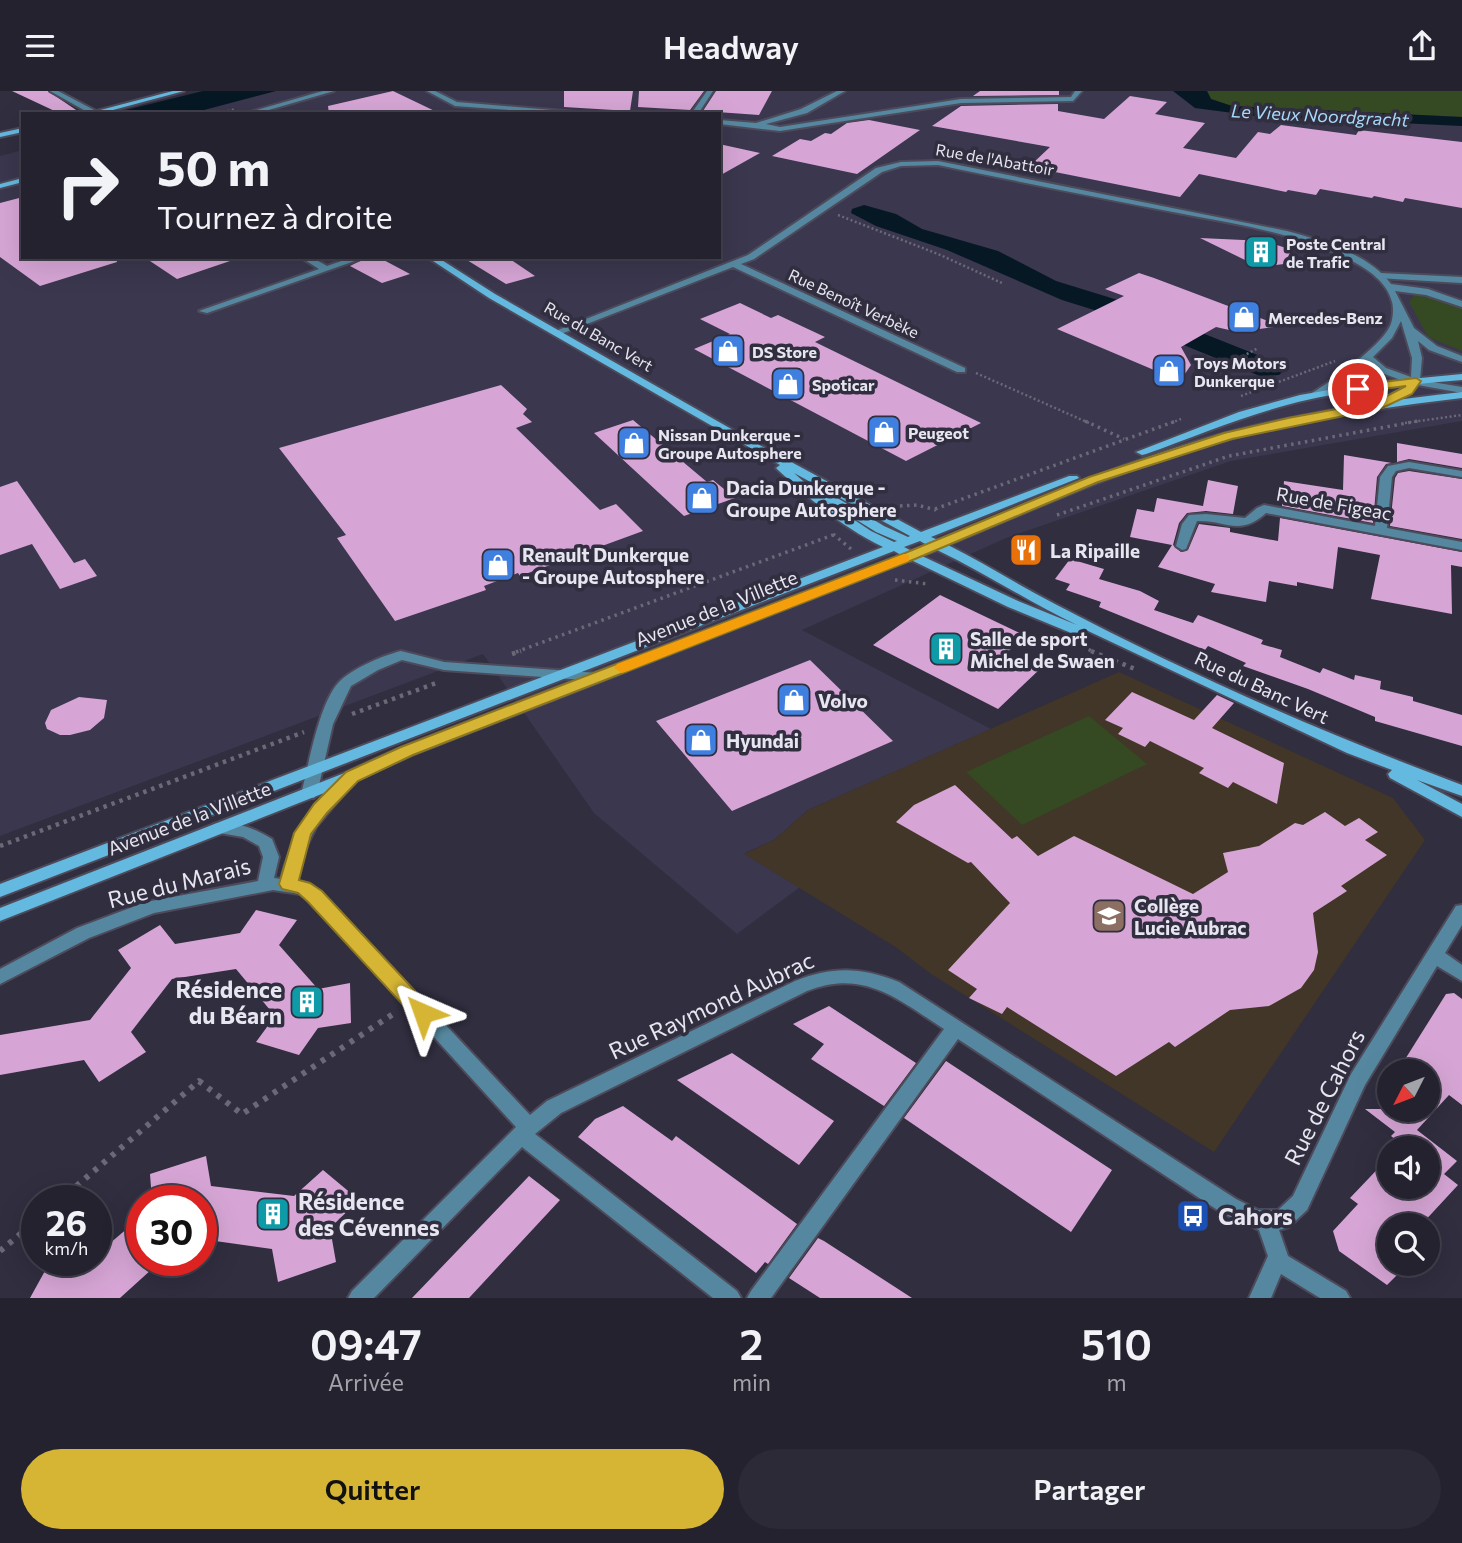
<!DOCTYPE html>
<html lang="fr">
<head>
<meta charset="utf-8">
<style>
  :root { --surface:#24222f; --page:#2c2a37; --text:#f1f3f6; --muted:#a3a4aa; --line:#413f4b; --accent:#d6b534 }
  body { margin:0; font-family:Commissioner,sans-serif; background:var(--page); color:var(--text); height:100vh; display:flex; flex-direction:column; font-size:26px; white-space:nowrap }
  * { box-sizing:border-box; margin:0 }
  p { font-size:23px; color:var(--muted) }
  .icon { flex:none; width:38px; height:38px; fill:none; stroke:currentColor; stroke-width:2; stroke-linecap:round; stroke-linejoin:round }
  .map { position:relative; height:1207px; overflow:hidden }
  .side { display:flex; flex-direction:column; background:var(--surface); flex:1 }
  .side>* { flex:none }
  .top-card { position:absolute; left:21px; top:21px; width:700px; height:147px; border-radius:0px; box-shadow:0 7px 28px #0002,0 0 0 2px var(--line); background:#24222f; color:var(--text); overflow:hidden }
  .needle { width:46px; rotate:228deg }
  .buttons { position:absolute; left:1377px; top:968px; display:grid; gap:14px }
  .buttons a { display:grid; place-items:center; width:63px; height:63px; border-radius:50%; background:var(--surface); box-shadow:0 7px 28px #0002,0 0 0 2px var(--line); font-size:35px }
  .speed { position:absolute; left:21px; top:1094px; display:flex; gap:14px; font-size:35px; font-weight:700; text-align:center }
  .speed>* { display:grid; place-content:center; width:91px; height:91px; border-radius:50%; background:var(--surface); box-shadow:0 7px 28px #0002,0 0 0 2px var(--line); line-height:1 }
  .speed small { font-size:18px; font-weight:400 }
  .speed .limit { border:10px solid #d22; background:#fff; color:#111 }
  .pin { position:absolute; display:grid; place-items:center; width:60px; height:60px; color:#fff; margin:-30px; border:4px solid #fff; border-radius:50%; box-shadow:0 2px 7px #0007 }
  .me { position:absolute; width:77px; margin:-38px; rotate:317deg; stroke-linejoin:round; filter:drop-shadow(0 0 5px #0008) }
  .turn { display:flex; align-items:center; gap:24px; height:147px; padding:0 21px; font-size:32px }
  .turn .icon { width:91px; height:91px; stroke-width:2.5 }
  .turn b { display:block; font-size:49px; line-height:60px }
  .eta { display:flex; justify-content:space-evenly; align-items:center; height:119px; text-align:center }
  .eta b { font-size:42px; font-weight:600; line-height:49px }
  .primary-button { display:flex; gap:14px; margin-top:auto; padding:14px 21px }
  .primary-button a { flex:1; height:80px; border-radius:42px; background:var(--accent); color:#111; font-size:28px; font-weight:600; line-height:80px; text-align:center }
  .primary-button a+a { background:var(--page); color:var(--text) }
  header { display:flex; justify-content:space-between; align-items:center; height:91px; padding:0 21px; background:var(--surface); font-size:32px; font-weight:600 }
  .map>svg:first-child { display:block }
  .built { fill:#3a374e }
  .education { fill:#413627 }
  .green { fill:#354923 }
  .water { fill:#051824 }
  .building { fill:#d6a5d5 }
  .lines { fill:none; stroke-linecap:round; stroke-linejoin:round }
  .lane-casing { stroke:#4d4b5b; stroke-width:4 }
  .street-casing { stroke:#4d4b5b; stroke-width:4 }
  .secondary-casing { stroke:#4d4b5b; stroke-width:4 }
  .path-far3 { stroke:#6a6978; stroke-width:2.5; stroke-dasharray:2 2.5; stroke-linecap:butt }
  .path-far2 { stroke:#6a6978; stroke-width:3.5; stroke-dasharray:2.5 4.5; stroke-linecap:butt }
  .path-far1 { stroke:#6a6978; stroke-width:4.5; stroke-dasharray:3.5 5; stroke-linecap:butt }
  .path { stroke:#6a6978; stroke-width:6; stroke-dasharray:4.5 7; stroke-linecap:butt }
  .lane { fill:#5588a0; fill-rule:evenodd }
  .street { fill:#5588a0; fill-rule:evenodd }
  .secondary { fill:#64b9e0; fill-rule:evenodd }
  .route { fill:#d6b534; stroke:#8b7622; stroke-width:2 }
  .slow { fill:#f59e0b }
  .labels { text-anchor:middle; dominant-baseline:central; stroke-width:7; stroke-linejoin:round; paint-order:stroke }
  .far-street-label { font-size:16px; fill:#e6e5f0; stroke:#302e3f }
  .far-poi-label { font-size:16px; font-weight:bold; fill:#e6e5f0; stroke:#302e3f; text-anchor:start }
  .far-water-label { font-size:18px; font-style:italic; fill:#a6d9fa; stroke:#302e3f }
  .poi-label { font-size:19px; font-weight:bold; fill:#e6e5f0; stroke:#302e3f; text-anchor:start }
  .street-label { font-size:19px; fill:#e6e5f0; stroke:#302e3f }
  .near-street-label { font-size:23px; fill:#e6e5f0; stroke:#302e3f }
  .near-poi-label { font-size:23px; font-weight:bold; fill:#e6e5f0; stroke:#302e3f; text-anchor:start }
</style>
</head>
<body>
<header><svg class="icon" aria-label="menu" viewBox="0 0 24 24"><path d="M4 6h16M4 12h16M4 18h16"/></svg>Headway<svg class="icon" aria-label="share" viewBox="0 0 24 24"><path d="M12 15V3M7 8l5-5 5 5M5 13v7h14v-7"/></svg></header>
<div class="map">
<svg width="1462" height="1207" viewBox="0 0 1462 1207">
  <rect width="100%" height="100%" fill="#302e3f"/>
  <path class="built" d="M262,0H1207L1211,8L1232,15L1462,26V330L1231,370L1006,447L802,539L991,638L808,719L774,749L745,762L800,796L737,843L594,722L483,563L0,745V65L23,59V166H719V23H170Z"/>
  <path class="education" d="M1119,581L1393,707L1425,749L1214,1061L931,883L897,857L744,763L774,749L808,719Z"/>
  <path class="green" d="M1207,0H1462V26L1232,15L1211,8Z
    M1414,204L1435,207L1462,216V260L1428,246L1409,211Z
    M1089,625L1147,673L1022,734L966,681Z"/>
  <path class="water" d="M203,0H276L189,23H110Z
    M1173,0H1207L1211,8L1232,15L1462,26V35L1256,25L1195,17Z
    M864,114L896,123L922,138L998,160L1056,190L1124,211L1288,276L1279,284L1260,285L1107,223L1062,209L947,159L876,135L851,122L852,118Z"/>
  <path class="building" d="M12,0H48L82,23H61Z
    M393,0L441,23H329L328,15Z
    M564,0H633L630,20L564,16Z
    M639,0H704L690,19L638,16Z
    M716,0H772L759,24L703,20Z
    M980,0H1059V4L973,5Z
    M1130,5L1167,11L1155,23L1205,32L1183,57L1236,67L1258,41L1270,43L1281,34L1356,44L1359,39L1462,51V117L1405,107L1403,111L1374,105L1372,107L1320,98L1316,104L1288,99L1286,101L1199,83L1180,106L1035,77L1038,74L1032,73L1050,56L932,35L961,15L1058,13V20L1104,28Z
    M869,29L920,39L857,83L772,65L800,48L811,50L825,42L831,43L847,32Z
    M719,53L760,62L719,85Z
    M23,106V166H116L117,171L40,195L0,166V112Z
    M1200,147L1265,150L1292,159L1284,173L1268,175L1245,169Z
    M144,166H230V170L177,188Z
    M368,166H378L410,183L382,192L350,175Z
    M462,166H507L535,185L506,193Z
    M1139,182L1154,187L1281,235L1238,241L1216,236L1181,256L1191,274L1180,290L1057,238L1124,205L1105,198Z
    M740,212L771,227L778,224L825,246L815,251L981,332L906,370L694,258L730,243L700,228Z
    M501,294L527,318L523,323L532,331L516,337L600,419L616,413L643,440L520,485L518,482L484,495L486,499L395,530L337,447L346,444L279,357Z
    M633,329L707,391L713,389L735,407L684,425L594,342Z
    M1397,352L1462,363V377L1409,368L1397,371Z
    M1344,364L1392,372L1386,373L1377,386L1373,432L1282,415L1284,390L1343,399Z
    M1409,380L1462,388V448L1390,435L1395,387L1398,382Z
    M1208,389L1238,395L1233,423L1206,420L1187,422L1179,432L1173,454L1181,461L1188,459L1199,433L1230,437V441L1278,450L1280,427L1462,461V476L1451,474L1452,523L1371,508L1380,464L1338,456L1333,498L1297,491V495L1269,490L1266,511L1211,501L1215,493L1158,476L1172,454L1130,446L1137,418L1154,421L1157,407L1203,415Z
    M17,390L74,472L85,468L97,485L60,498L32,453L0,464V396Z
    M1070,468L1104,478L1099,488L1140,500L1159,510L1154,519L1193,532L1198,524L1263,549L1261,553L1282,559L1280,566L1320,582L1323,577L1354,589L1355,584L1381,590L1380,598L1413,606V610L1462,624V655L1375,630V626L1308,598L1243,575L1246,572L1208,555L1205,559L1099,516L1101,511L1066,499L1070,493L1055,488Z
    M940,504L1026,545L1006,562L1040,578L998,618L873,554Z
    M810,569L893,650L732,720L656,630Z
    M1132,601L1194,629L1217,604L1234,612L1212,637L1284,672L1277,713L1233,691L1228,697L1199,682L1204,677L1150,650L1145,656L1118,643L1123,637L1105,629Z
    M79,606L107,609L104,627L90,639L70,644H60L47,638L45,632L51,619Z
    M955,694L1012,748L1017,745L1038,765L1074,745L1193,803L1228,781L1223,762L1259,755L1295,732L1303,734L1325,721L1345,735L1359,727L1378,741L1365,749L1387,764L1341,795L1347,800L1313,822L1318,861L1314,879L1301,897L1269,915L1230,919L1175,956L1169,951L1116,985L1007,916L1002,923L969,907L977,898L948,879L1010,812L971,771L968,772L896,731L914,714Z
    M256,819L297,829L279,854L318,898L350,892L351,932L318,937L299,964L256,951L275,925L236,878L172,888L131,941L146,961L99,991L84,969L0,984V944L90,929L131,877L118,859L160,834L175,853L240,842Z
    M1454,902L1462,908V1014L1449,1004L1417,1039L1457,1070L1444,1083L1458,1094L1421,1134H1390V1163L1381,1172H1409L1387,1194L1339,1160L1333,1140L1358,1113L1350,1107L1390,1065V1096H1428V1057H1406L1391,1045L1395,1041L1365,1018H1428V980H1415L1404,970L1446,903Z
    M829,915L916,972L884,1015L811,968L824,953L793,933Z
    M732,962L834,1030L799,1074L677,989Z
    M946,970L1112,1079L1071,1141L904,1027Z
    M623,1015L672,1050L676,1045L797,1133L768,1173L765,1171L756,1182L578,1046L595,1028Z
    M206,1065L211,1095L294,1105L323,1079L359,1109L330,1137L336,1171L278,1191L272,1158L201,1148V1110H152L150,1083Z
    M529,1085L560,1109L469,1207H412Z
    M142,1125V1169H162L120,1207H30L51,1169L88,1171L96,1169V1164Z
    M818,1147L824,1150L912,1207H820L789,1187Z"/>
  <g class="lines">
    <defs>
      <path id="lane" d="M427,0H435L457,11L599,23H562L455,15Z
        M707,0H713L698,23H691Z
        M837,0H845L807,22L766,33L780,36L961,8L1071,6L1075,0H1082L1073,10L961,12L780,40L719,33V29L756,32L801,18Z
        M300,166H311L327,175L353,166H366L207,222L199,220L319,178Z
        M1380,182L1462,186V192L1377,187L1375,185Z
        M401,560L444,571L598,582L605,586L598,590L444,579L402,569L378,579L351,595L333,633L317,703L314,707H304L301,703C309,674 319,609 341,589C354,577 384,564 401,560Z"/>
      <path id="street" d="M50,0H58L98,21L91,23Z
        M323,0H334L255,23H243Z
        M938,70L1287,140C1322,150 1368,162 1391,193L1428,198L1462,210V216L1426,204L1395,200L1414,237L1437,255L1462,265V271L1429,259L1418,250L1422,267L1420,289L1462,296V302L1418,294C1409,307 1390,317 1374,316V312L1399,301L1409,292L1379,281L1366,271L1327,302L1320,306H1312V302C1332,290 1379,256 1389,237C1393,231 1394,218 1392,211C1385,182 1347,167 1323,157C1275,138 1223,131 1173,121C1095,106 1016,90 938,74L901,75L882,81L754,168L741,173L965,277V281H957L733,176L561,243L553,241L748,164L876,77L901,71ZM1401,230L1412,267L1411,286L1386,277L1373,266L1392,247Z
        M1409,371L1462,380V386L1409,377L1396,380L1392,386L1387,437L1462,451V459L1266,422C1239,446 1227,429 1197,430L1186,458L1182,459L1176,455L1182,433L1189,424L1206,423L1245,427L1257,417L1264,414L1375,435L1380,386L1388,375Z
        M352,680L357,681L359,685L316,736L305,758L297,790L310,793L321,801L530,1024L547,1010L795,890C832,875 862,876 899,891L1236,1108L1258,1119H1278L1293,1105L1351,983L1456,815L1462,814V834L1445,862L1462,874V890L1437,875L1365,994L1307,1119L1289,1136L1279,1139L1288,1165L1346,1200L1350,1207H1320L1281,1183L1271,1207H1249L1268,1165L1259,1139L1222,1122L958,948L771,1207H747L751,1200L944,938C899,909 864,877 807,900L561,1022L535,1043L737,1200L741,1207H713L522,1056L374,1207H348L352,1200L516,1036L309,809L300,803L273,799L154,822L89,847L0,893V878L77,837L146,811L258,790L263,766L259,755L243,746L214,741L212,737L214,733C234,728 255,738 272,748L279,766L274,787L281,788C290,752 305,723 331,697C337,690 343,682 352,680Z"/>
      <path id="secondary" d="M173,0H184L98,23H85Z
        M23,37V41L0,46V42Z
        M23,87V91L0,97V93Z
        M427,166H437L495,203L754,351L921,441L1069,385H1077L1079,387L931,446L938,449C1025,414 1111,376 1201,349C1286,324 1374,311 1462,301V307C1377,317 1293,330 1211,353C1120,379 1034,418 948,454C984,472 1018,494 1055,513C1186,582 1323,642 1462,694V705L1417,689L1462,713V726L1390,687L1388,683L1392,679L1347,662L1086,539V544H1076L1008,516L911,469L412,664L357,689L0,830V817L347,681L402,656L901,464L894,460L0,806V793L883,456C842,436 812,410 778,379L776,377L780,374L489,207ZM794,382L910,445L908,446L884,435L829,402H821L820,405ZM823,408L876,441L897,450L894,451L871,440ZM920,450L927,454L912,460L904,456ZM937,459C985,482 1029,511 1077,534L1018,510L922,465Z
        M1462,283V289C1407,294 1351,298 1298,311C1246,324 1196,345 1146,363L1142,364L1136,361L1239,321L1300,304L1369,292Z"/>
    </defs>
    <use href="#lane" class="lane-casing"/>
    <use href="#street" class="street-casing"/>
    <use href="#secondary" class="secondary-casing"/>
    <path class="path-far3" d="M219,23L235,18
      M838,124L938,163L1002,192
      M1219,278L1258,257
      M976,282L1089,332
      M1241,305L1335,270
      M1171,332L1181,328
      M1405,332L1462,324"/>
    <path class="path-far2" d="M1085,330L1124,348
      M900,415L917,414L936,419
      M935,418L1176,330
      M1057,424L1229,365L1418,330
      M833,443L851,458
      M895,489L928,493
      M1082,556L1095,561
      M516,561L833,444"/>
    <path class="path-far1" d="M1091,560L1135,578
      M512,563L521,560
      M352,623L439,591
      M0,755L304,641"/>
    <path class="path" d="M59,1110L199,990L242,1023L396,921
      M0,1160L37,1129"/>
    <use href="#lane" class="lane"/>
    <use href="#street" class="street"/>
    <use href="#secondary" class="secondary"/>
  </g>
  <path class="route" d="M1416,287L1421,290L1412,303L1382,317L1232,348L1098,391L915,468L413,664L358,690L327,722L311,743L299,789L310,792L322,800L430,916L433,922L430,928L423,930L416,928L308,811L298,802L282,798L279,793L294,742L314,713L346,681L401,656L905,462L1089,386L1224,342L1288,327L1375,311L1406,295L1358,301L1352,298L1358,294Z"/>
  <path class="slow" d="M904,463L909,464V470L628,580L622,582L614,577L617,573Z"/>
  <defs>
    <symbol id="building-square" viewBox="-11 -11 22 22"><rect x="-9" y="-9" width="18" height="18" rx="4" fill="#0f9aa8" stroke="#302e3f"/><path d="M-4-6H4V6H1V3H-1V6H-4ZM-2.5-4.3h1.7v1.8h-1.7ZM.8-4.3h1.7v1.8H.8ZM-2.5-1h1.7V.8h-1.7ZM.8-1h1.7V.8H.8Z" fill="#fff"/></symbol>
    <symbol id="shop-square" viewBox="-11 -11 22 22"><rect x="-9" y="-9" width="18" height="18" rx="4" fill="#3f7fe0" stroke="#302e3f"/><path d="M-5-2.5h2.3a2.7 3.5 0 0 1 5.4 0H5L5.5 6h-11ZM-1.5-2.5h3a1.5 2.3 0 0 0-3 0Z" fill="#fff"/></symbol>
    <symbol id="restaurant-square" viewBox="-11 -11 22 22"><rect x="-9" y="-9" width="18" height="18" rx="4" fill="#e8710a" stroke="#302e3f"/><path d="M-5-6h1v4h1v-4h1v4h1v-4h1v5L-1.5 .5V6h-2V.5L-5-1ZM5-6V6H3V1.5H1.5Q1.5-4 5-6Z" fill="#fff"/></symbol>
    <symbol id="school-square" viewBox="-11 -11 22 22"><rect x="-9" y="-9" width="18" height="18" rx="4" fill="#8d6e63" stroke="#302e3f"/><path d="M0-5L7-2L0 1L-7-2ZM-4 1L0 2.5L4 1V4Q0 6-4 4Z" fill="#fff"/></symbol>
    <symbol id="bus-square" viewBox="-11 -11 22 22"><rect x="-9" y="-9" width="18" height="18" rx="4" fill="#1a4fb4" stroke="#302e3f"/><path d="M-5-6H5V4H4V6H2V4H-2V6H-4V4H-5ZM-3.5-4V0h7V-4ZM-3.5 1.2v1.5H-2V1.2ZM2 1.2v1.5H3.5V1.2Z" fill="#fff"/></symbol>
  </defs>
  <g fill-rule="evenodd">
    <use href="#building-square" x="1242" y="142" width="38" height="38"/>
    <use href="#shop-square" x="1225" y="207" width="38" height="38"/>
    <use href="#shop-square" x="709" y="241" width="38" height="38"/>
    <use href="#shop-square" x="1150" y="261" width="38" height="38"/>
    <use href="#shop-square" x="769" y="274" width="38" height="38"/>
    <use href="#shop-square" x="865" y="322" width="38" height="38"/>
    <use href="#shop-square" x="615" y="333" width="38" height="38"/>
    <use href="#shop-square" x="683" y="388" width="38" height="38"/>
    <use href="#restaurant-square" x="1007" y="440" width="38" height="38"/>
    <use href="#shop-square" x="479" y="455" width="38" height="38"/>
    <use href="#building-square" x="927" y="539" width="38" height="38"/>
    <use href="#shop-square" x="775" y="590" width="38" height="38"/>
    <use href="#shop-square" x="682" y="630" width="38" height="38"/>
    <use href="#school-square" x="1090" y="806" width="38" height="38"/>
    <use href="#building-square" x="288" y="892" width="38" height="38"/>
    <use href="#building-square" x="254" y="1104" width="38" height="38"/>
    <use href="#bus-square" x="1174" y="1106" width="38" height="38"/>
  </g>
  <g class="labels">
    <g class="far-street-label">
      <text transform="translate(995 68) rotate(10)">Rue de l'Abattoir</text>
      <text transform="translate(854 212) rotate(25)">Rue Benoît Verbèke</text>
      <text transform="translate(599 245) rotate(30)">Rue du Banc Vert</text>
    </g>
    <g class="far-poi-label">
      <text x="1286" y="152">Poste Central<tspan x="1286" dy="18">de Trafic</tspan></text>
      <text x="1268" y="226">Mercedes-Benz</text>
      <text x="752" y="260">DS Store</text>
      <text x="1194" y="271">Toys Motors<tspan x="1194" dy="18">Dunkerque</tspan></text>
      <text x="812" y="293">Spoticar</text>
      <text x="908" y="341">Peugeot</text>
      <text x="658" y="343">Nissan Dunkerque -<tspan x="658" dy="18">Groupe Autosphere</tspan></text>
    </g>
    <g class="far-water-label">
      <text transform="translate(1320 24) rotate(3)">Le Vieux Noordgracht</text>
    </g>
    <g class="poi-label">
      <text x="726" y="396">Dacia Dunkerque -<tspan x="726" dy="22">Groupe Autosphere</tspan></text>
      <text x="1050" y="459">La Ripaille</text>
      <text x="522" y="463">Renault Dunkerque<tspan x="522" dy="22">- Groupe Autosphere</tspan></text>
      <text x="970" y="547">Salle de sport<tspan x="970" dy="22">Michel de Swaen</tspan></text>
      <text x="818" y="609">Volvo</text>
      <text x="726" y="649">Hyundai</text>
      <text x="1134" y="814">Collège<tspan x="1134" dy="22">Lucie Aubrac</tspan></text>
    </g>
    <g class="street-label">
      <text transform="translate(1334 412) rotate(10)">Rue de Figeac</text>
      <text transform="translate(716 517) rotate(-22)">Avenue de la Villette</text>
      <text transform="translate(1262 596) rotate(25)">Rue du Banc Vert</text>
      <text transform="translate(189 727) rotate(-21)">Avenue de la Villette</text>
    </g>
    <g class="near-street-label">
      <text transform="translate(179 791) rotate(-14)">Rue du Marais</text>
      <text transform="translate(711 914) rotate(-25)">Rue Raymond Aubrac</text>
      <text transform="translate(1324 1006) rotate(-63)">Rue de Cahors</text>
    </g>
    <g class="near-poi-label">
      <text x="282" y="898" text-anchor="end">Résidence<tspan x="282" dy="26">du Béarn</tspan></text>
      <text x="298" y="1110">Résidence<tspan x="298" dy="26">des Cévennes</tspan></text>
      <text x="1218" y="1125">Cahors</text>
    </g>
  </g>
</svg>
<div class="buttons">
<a><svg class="needle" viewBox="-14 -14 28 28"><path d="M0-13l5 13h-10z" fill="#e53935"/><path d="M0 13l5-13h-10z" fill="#a3a4aa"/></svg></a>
<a><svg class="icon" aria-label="sound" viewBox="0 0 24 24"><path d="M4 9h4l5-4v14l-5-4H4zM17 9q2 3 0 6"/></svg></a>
<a><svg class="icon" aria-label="search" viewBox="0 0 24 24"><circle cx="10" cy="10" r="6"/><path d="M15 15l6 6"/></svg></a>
</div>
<div class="speed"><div>26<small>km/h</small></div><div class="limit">30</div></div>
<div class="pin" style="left:1358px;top:298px;background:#d93025"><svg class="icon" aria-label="arrive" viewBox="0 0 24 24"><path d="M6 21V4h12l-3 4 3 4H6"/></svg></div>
<svg class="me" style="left:423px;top:922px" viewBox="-20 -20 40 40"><path d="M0-17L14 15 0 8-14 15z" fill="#d6b534" stroke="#fff" stroke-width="4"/></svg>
<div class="top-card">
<div class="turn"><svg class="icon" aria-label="right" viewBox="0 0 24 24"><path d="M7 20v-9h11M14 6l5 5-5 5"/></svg><div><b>50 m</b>Tournez à droite</div></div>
</div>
</div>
<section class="side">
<div class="eta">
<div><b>09:47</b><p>Arrivée</p></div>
<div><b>2</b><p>min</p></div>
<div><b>510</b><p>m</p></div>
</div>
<div class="primary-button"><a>Quitter</a><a>Partager</a></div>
</section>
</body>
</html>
